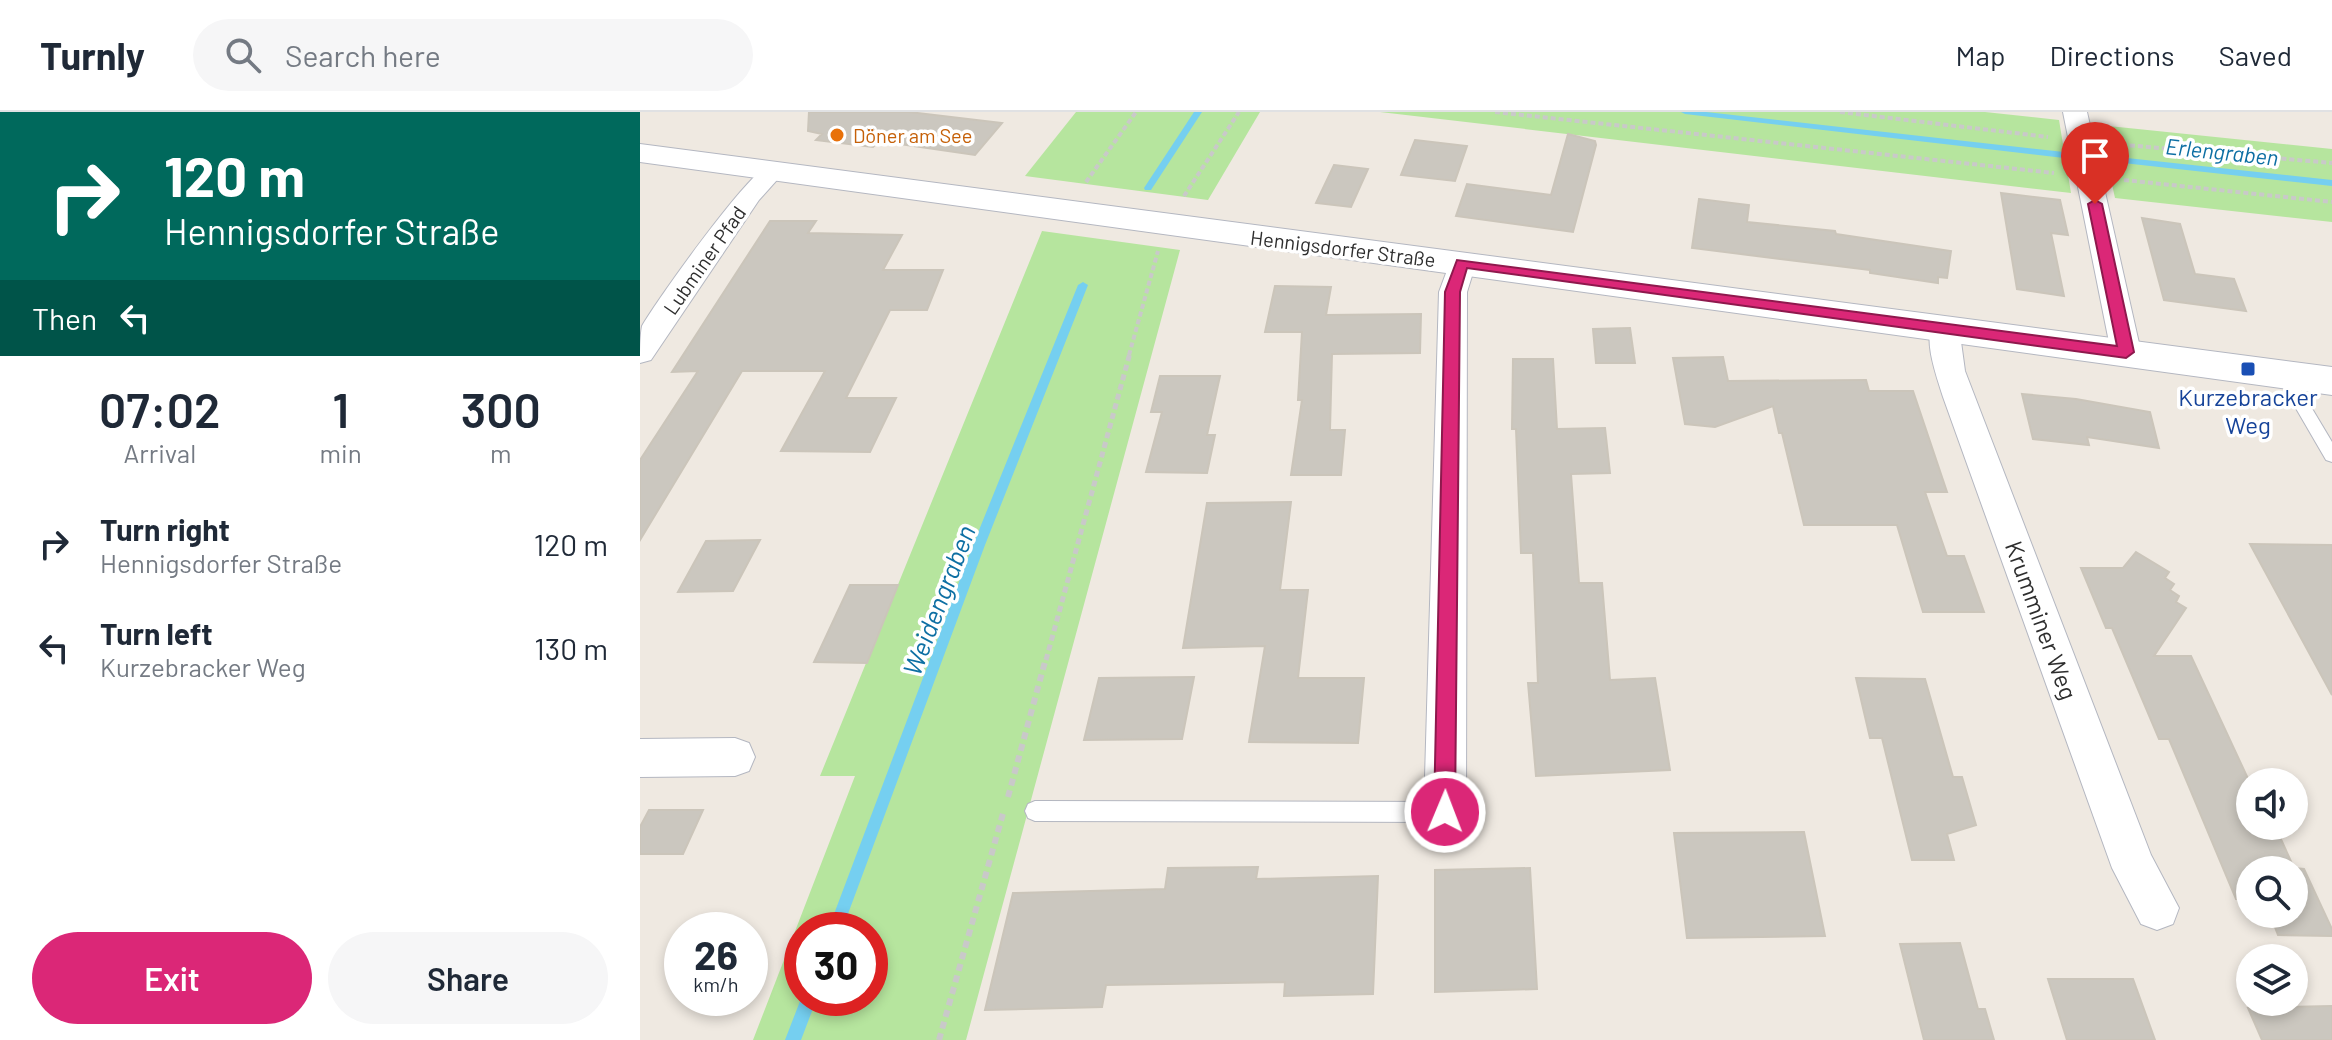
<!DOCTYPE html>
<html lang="en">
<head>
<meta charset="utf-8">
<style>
  :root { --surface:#fff; --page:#f6f6f7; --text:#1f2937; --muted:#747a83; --line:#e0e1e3; --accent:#db2777 }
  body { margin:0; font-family:Barlow,sans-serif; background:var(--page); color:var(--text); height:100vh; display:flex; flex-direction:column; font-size:30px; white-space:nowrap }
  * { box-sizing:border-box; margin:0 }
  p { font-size:26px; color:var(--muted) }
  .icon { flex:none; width:44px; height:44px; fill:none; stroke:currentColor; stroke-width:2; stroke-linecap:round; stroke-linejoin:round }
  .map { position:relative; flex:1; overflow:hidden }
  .drawer { display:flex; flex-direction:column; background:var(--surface); width:640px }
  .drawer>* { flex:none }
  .hud { background:#00695c; color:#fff; overflow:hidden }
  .buttons { position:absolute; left:1596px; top:656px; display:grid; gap:16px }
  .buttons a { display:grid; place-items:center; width:72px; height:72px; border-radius:50%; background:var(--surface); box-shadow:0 4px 12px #0003; font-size:40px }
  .speed { position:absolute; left:24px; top:800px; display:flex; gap:16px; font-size:40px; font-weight:700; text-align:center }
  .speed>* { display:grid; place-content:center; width:104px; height:104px; border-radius:50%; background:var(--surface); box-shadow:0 4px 12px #0003; line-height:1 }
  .speed small { font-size:20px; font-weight:400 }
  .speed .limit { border:12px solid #d22; background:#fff; color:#111 }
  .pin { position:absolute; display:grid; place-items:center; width:68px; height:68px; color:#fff; margin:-82px -34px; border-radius:50% 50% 50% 0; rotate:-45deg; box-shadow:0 0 8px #0007 }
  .pin .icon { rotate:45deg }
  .me { position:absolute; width:88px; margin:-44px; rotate:1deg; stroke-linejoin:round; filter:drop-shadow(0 0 6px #0008) }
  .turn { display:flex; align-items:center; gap:28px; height:168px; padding:0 32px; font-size:36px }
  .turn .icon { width:104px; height:104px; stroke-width:2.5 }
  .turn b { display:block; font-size:56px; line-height:68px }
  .then { display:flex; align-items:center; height:76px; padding:0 32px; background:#0003; gap:16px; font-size:30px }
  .eta { display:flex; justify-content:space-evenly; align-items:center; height:136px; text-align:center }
  .eta b { font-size:48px; font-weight:600; line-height:56px }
  .button { display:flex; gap:16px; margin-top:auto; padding:16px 32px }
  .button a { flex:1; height:92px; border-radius:48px; background:var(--accent); color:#fff; font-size:32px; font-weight:600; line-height:92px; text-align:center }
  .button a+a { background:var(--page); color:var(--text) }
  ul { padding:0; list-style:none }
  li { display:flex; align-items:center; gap:24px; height:104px; padding:0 32px }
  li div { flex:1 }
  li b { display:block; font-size:30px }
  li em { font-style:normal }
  header { display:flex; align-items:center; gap:48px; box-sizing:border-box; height:112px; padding:0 40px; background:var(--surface); border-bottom:2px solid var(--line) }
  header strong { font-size:38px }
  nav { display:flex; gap:44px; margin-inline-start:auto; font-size:28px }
  .search { width:560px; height:72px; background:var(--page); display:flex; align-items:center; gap:20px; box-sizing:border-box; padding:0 28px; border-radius:44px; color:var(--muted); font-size:30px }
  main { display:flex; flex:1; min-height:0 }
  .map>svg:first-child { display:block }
  .green { fill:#b6e59e; fill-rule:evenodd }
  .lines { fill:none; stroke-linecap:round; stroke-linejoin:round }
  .stream { fill:#75cff0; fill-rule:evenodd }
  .building { fill:#cbc7bf; stroke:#cbc5ba; stroke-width:2 }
  .service-casing { stroke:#b4b7c1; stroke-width:2 }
  .minor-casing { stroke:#b4b7c1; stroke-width:2 }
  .secondary-casing { stroke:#b4b7c1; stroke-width:2 }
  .path-far2 { stroke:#c9c9c9; stroke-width:4; stroke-dasharray:5 3; stroke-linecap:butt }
  .path-far1 { stroke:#c9c9c9; stroke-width:5; stroke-dasharray:6 4; stroke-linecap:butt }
  .path { stroke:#c9c9c9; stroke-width:6; stroke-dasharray:7 5; stroke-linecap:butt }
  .service { fill:#fff; fill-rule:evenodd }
  .minor { fill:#fff; fill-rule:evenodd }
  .secondary { fill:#fff; fill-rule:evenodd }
  .route { fill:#db2777; stroke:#8e194d; stroke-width:2 }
  .food-dot { fill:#e8710a; stroke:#fff; stroke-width:3 }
  .transit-dot { fill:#1a4fb4; stroke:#fff; stroke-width:3 }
  .labels { text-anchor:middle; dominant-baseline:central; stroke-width:7; stroke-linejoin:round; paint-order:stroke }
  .far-food-label { font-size:20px; fill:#c56008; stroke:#fff; text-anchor:start }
  .far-street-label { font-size:20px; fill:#2e2e2e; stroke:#fff }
  .far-water-label { font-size:22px; font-style:italic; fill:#0d6fa3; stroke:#fff }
  .transit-label { font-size:24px; fill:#164399; stroke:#fff }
  .street-label { font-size:24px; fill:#2e2e2e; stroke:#fff }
  .water-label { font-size:26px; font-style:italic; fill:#0d6fa3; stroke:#fff }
</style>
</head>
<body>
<header>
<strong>Turnly</strong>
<div class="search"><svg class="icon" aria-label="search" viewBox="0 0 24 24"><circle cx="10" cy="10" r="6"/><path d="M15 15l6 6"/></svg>Search here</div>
<nav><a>Map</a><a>Directions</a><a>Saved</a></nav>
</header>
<main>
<section class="drawer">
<div class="hud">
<div class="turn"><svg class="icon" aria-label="right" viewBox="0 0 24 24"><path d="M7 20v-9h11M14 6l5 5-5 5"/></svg><div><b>120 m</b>Hennigsdorfer Straße</div></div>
<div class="then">Then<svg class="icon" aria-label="left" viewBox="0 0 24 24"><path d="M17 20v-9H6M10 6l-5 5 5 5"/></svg></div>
</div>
<div class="eta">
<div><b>07:02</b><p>Arrival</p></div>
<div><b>1</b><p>min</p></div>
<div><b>300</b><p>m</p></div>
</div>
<ul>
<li><svg class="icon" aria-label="right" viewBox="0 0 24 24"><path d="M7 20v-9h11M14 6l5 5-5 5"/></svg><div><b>Turn right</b><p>Hennigsdorfer Straße</p></div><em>120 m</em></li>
<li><svg class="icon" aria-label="left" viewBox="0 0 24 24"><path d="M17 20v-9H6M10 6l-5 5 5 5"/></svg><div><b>Turn left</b><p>Kurzebracker Weg</p></div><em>130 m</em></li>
</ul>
<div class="button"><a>Exit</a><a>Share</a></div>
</section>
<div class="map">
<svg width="1692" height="928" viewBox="0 0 1692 928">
  <rect width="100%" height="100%" fill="#efe9e1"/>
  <path class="green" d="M436,0H620L568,88L385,64Z
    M740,0H1345L1419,8L1431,81Z
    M1459,13L1692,37V110L1475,86Z
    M402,119L540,138L326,928H113L215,664H180ZM162,818H230V886H162Z"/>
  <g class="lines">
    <path class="stream" d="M554,0H562L511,78H505L504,76Z
      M1041,0H1066L1424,40L1428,43L1424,46L1045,2Z
      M1468,44L1692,68V74L1465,49L1464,47Z
      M443,170L448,173L345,433L202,818H188L333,433L438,173Z
      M162,884V886H177L161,928H145Z"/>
  </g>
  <path class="building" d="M169,0H269L362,11L335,43L239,29L233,35L176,28L182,22L168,19Z
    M928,22L955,29L956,33L933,120L816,104L827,72L911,83Z
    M775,28L827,34L815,69L761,63Z
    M694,53L728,57L711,95L676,91Z
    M1361,81L1420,88L1428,123L1411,121L1424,184L1377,177Z
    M1059,87L1109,93L1107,110L1195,119L1196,122L1311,139L1307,166L1298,165V171L1230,161V158L1052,136Z
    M1502,106L1540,112L1555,162L1594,167L1606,199L1524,188Z
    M130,109H176L168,121L262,123L243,158H303L287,198H250L206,286H256L230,340L141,339L185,259H102L0,428V348L58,259L32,260Z
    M635,174L691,175L686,203L781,202L780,241L692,242L690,318H705L701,363H651L662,288H658L662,220H625Z
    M990,216L995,251H956L953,217Z
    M1083,245L1088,269L1226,268L1229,279H1273L1307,380H1285L1307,444H1324L1344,500H1283L1257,413H1164L1142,321H1139L1133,294L1075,315L1045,312L1033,246Z
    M873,247H913L917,317L965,316L970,361L931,362L939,471H962L970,568L1015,566L1030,658L896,664L888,571H898L893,441H881L876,317H872Z
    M520,264H580L567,323H575L567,361L506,360L522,300H511Z
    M1382,282L1436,287L1510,300L1519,336L1447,325L1449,333L1393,327Z
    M651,390L640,478H668L658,566H724L718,631L609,630L625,534L543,536L567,391Z
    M120,428L93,479L38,480L66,429Z
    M1610,432L1692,433V583Z
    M1496,440L1529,460L1525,466L1534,472L1530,478L1539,484L1536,490L1546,496L1514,544H1551L1610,671V714H1635L1654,756L1664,757L1692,817V824L1638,823L1630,802H1654V758H1610V787H1596L1529,627H1519L1472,516H1466L1441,456H1483Z
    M210,473H258L227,551L174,550Z
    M554,565L542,627L444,628L459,566Z
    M1216,566L1285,567L1313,665H1322L1336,713L1307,722L1314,748H1272L1242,626H1230Z
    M9,698H63L43,742H0V715Z
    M1164,720L1185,824L1047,826L1034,721Z
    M618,755L616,767L738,764L733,882L644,884L645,870L466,873L462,895L345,898L373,781L525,777L528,756Z
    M890,756L897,877L795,880V758Z
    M1320,831L1338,897H1345L1354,928H1284L1260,832Z
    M1408,867H1493L1515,928H1427Z
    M1692,894V928H1622L1608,896Z"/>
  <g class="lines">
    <defs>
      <path id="service" d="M1644,256L1649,258L1692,330V350L1686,348L1636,262Z
        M395,689L805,690L812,693L815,700L812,707L805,710L395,709L388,706L385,699L388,692Z"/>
      <path id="minor" d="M1423,0H1447L1501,240L1497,248L1486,251L1475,248L1471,240Z
        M132,51L141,54L145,59L119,88L11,248L0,251C0,240 0,224 2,214C17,188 110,57 132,51Z
        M822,142L832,145L836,151L827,180L826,700L820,715L805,721L790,715L784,700L799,180L812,145Z
        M1304,205L1314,208L1319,215L1325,259L1335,285L1511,743L1539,796L1533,812L1517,818L1501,812L1472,756L1303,285C1297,265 1282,227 1294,208Z
        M95,626L109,631L115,645L109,659L95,664L0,665V627Z"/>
      <path id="secondary" d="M0,32L1692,255V283L0,50Z"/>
    </defs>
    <use href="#service" class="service-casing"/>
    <use href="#minor" class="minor-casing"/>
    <use href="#secondary" class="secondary-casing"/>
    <path class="path-far2" d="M855,0L1414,61
      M1200,0L1408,25
      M1474,32L1692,51
      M1484,68L1692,90
      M446,70L496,0
      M544,84L599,0
      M489,243L518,139"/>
    <path class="path-far1" d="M406,548L490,241"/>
    <path class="path" d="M368,685L406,546
      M299,928L364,698"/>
    <use href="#service" class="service"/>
    <use href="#minor" class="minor"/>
    <use href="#secondary" class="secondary"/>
  </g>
  <path class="route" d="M1455,88L1462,92L1494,240L1486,246L827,156L820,180L815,700L812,707L805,710L797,707L794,700L805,180L817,148L1477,234L1448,92Z"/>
  <circle class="food-dot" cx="197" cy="23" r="8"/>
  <rect class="transit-dot" x="1600" y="249" width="16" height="16" rx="4"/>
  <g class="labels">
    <g class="far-food-label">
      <text x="213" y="23">Döner am See</text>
    </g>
    <g class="far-street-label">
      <text transform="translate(703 136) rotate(7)">Hennigsdorfer Straße</text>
      <text transform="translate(64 148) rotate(-55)">Lubminer Pfad</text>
    </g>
    <g class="far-water-label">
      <text transform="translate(1582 39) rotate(6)">Erlengraben</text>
    </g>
    <g class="transit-label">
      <text x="1608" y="284">Kurzebracker<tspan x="1608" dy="28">Weg</tspan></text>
    </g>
    <g class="street-label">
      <text transform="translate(1402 508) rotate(70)">Krumminer Weg</text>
    </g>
    <g class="water-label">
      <text transform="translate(298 488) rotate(-69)">Weidengraben</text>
    </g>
  </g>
</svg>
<div class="buttons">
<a><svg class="icon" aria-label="sound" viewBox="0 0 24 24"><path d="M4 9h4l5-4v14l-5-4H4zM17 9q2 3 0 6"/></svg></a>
<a><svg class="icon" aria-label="search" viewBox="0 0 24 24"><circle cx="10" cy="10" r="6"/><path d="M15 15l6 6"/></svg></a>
<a><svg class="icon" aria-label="layers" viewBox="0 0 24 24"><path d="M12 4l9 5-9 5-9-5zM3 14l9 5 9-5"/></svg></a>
</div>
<div class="speed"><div>26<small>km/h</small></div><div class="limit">30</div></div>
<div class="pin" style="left:1455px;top:92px;background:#d93025"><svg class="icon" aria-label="arrive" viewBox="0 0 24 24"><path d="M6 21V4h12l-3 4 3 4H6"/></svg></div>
<svg class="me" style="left:805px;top:700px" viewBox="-20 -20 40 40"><circle r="17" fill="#db2777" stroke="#fff" stroke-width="3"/><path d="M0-11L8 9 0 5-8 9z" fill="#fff"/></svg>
</div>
</main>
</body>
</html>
